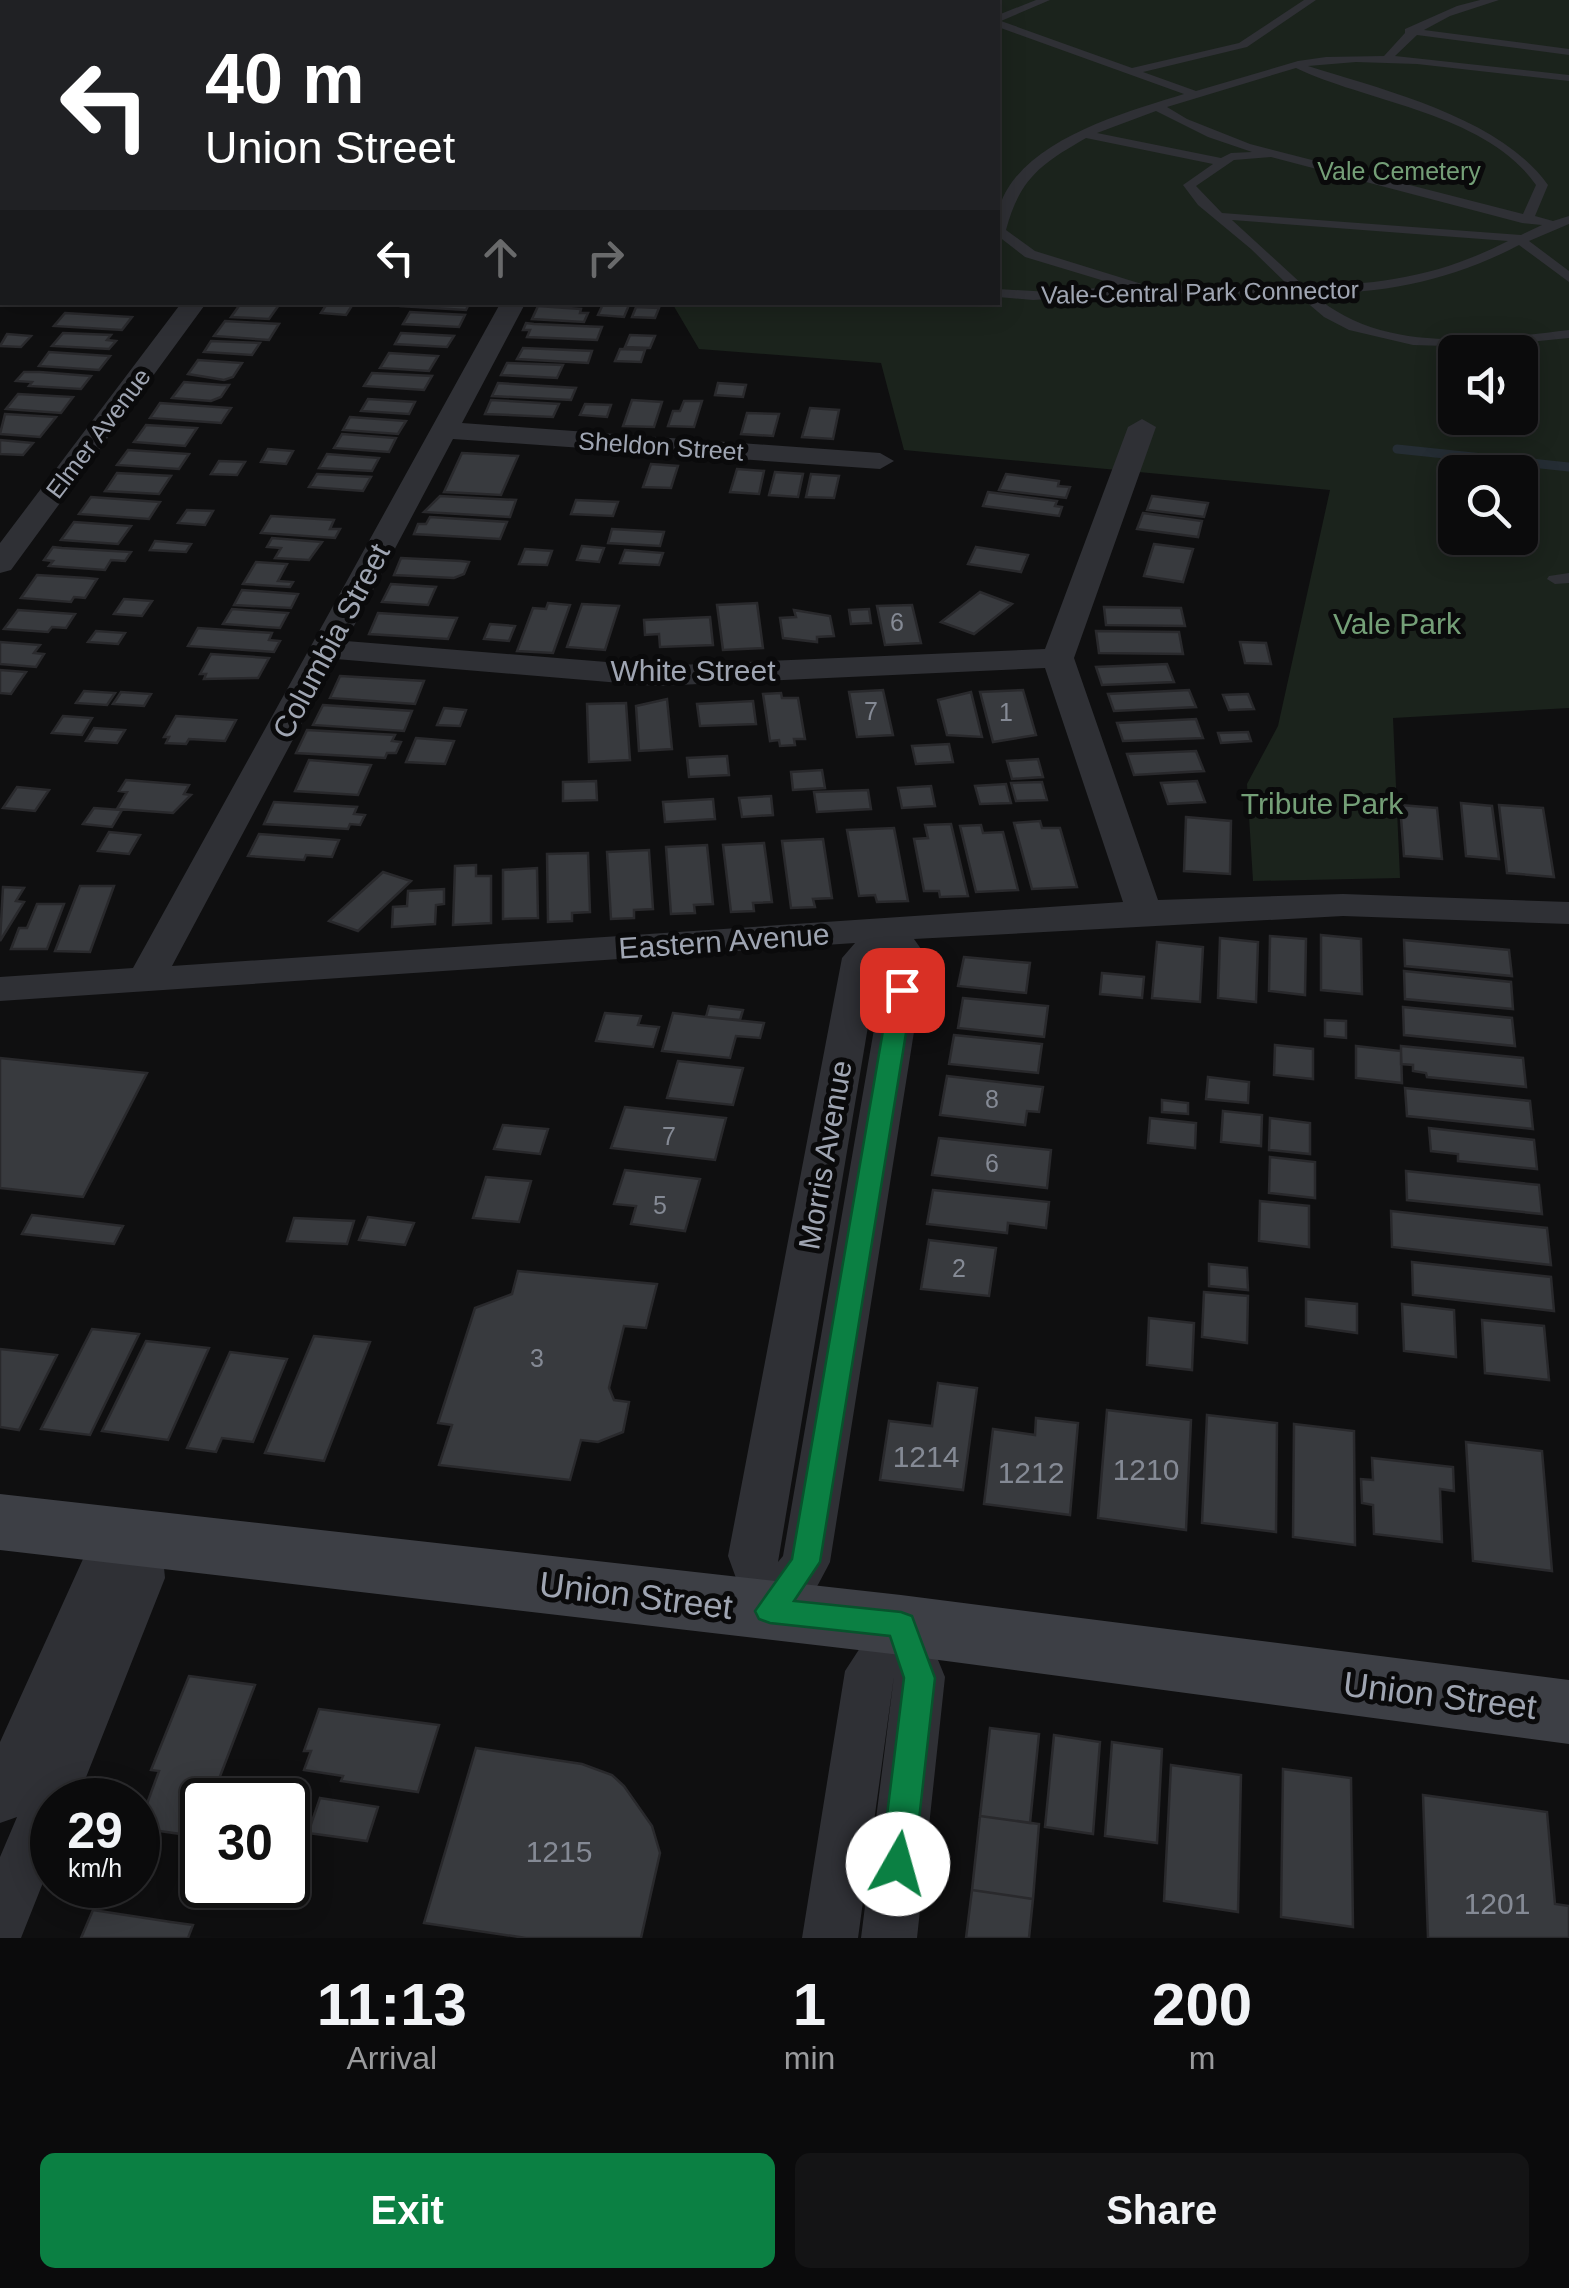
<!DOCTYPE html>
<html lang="en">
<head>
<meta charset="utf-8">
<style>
  :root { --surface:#0b0b0c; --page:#141415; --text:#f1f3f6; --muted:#9a9b9d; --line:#2b2b2d; --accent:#0b8043 }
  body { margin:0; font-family:Helvetica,sans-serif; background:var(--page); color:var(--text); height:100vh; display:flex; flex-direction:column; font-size:38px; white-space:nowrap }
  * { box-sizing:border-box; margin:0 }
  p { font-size:32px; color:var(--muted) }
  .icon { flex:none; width:55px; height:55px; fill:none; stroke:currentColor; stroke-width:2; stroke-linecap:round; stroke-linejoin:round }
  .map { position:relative; height:1938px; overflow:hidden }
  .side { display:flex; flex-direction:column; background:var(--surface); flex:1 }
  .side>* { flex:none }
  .top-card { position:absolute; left:0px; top:0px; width:1000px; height:305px; box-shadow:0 5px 25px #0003,0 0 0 2px var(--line); background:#202124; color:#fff; overflow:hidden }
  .controls { position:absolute; left:1438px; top:335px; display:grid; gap:20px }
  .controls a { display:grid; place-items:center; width:100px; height:100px; border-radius:15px; background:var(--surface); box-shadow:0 5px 25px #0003,0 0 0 2px var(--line); font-size:50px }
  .speed { position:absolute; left:30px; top:1778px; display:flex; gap:20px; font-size:50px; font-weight:700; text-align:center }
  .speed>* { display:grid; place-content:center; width:130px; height:130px; border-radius:50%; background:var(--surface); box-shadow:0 5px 25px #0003,0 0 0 2px var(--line); line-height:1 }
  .speed small { font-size:25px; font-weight:400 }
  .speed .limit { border:5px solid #111; border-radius:15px; background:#fff; color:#111 }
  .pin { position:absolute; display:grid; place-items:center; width:85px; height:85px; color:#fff; margin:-42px; border-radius:20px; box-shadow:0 5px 15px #0006 }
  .me { position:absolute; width:110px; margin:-55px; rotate:7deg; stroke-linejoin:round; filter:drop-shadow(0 0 8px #0008) }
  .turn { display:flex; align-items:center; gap:35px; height:210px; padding:0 40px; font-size:45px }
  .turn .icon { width:130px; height:130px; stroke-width:2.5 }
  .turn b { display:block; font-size:70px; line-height:85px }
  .lanes { display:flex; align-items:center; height:95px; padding:0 40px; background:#0003; justify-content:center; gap:50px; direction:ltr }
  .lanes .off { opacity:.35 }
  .eta { display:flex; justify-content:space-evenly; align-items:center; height:170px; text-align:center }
  .eta b { font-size:60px; font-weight:800; line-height:70px }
  .button { display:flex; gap:20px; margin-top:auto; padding:20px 40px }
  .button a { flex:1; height:115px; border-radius:15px; background:var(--accent); color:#fff; font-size:40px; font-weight:800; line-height:115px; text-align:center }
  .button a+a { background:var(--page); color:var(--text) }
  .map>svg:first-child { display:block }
  .green { fill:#1b231c; fill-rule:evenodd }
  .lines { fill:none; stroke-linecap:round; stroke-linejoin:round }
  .stream { stroke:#252d34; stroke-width:9 }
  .building { fill:#383a3e; stroke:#29292c; stroke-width:2.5 }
  .lane { fill:#2f3035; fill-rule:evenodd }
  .street { fill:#2f3035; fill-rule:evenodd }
  .secondary { fill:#3d3f45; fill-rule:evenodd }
  .route { fill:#0b8043; stroke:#07532c; stroke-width:2.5 }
  .labels { text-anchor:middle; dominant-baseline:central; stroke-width:10; stroke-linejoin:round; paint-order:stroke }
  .far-park-label { font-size:25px; fill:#749f77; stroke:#0a0a0b }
  .far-street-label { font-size:25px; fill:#9fa5b2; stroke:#0a0a0b }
  .number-label { font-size:25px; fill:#858a95 }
  .park-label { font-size:30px; fill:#749f77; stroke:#0a0a0b }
  .street-label { font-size:30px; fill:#9fa5b2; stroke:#0a0a0b }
  .near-number-label { font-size:30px; fill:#858a95 }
  .near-street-label { font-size:35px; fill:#9fa5b2; stroke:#0a0a0b }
</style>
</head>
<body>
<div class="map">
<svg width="1569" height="1938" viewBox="0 0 1569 1938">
  <rect width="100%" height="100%" fill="#0f0f10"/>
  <path class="green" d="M262,0H1569V708L1393,718L1400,878L1253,881L1247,784L1278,726L1330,490L904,450L881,363L699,349L672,303L998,302V2ZM1455,352H1520V418H1455ZM1455,472H1520V538H1455Z"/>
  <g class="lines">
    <path class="stream" d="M1397,449L1569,467"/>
  </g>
  <path class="building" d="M328,302H329L353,304L346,315L321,313Z
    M403,302H470L466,310L401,306Z
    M241,303L279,305L269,319L231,317Z
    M603,304L629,305L624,317L598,315Z
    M538,306L581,309L580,313H588L584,322L532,319Z
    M636,307L659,308L655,318L632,317Z
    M410,312L465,315L459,327L403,324Z
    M65,313L132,317L122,330L54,326Z
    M225,321L279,324L269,340L214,336Z
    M526,323L534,324L602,327L597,340L527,337L530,330H523Z
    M63,333L111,335L107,340L116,341L109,349L52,346Z
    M401,333L454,336L447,347L395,344Z
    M7,334L31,336L21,347L0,346Z
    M630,335L655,336L650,348L625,347Z
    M211,341L260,343L252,355L204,352Z
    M523,348L592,351L588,363L517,359Z
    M620,349L645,350L641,362L615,361Z
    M49,352L110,356L99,370L39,366Z
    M389,353L438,356L429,371L380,368Z
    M198,360L242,363L233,377L224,380L188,374Z
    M507,363L563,365L557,378L501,375Z
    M24,372H40L91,376L81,389L29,386L32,382L16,381Z
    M372,373L432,376L424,390L364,386Z
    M184,382L222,385H229L221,397L211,401L172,398Z
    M498,383L576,388L571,400L492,396Z
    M718,383L746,385L743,397L715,395Z
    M18,394L73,397L61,413L6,409Z
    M368,399L415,402L409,414L361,411Z
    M491,400L559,404L553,417L485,414Z
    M632,400L662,402L654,427L623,426Z
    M684,401H702L694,427L668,426L673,411H680Z
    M160,403L231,408L221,423L150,418Z
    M585,404L611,405L607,417L580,415Z
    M810,408L839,410L833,439L802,437Z
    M747,413L779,414L773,436L741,434Z
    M5,414L56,417L40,437L0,434Z
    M350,417L406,421L398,434L343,430Z
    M146,425L197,428L185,446L134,442Z
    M342,434L396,438L389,452L334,448Z
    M0,440L33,443L23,455L0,454Z
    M268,449L293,451L286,464L261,462Z
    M128,450L189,454L179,469L117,465Z
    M462,453L518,456L501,495L444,492Z
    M327,454L379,458L372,471L319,468Z
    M219,461L245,462L237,475L211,474Z
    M651,464L678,466L671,488L643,487Z
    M737,469L764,471L759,494L730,492Z
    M775,472L803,474L798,497L769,495Z
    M117,473L171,476L159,494L105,491Z
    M317,474L371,477L363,491L309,487Z
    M811,474L839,476L834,498L806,497Z
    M1006,474L1059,481L1058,486L1070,487L1066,498L999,490Z
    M988,492L1057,501L1055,506L1062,507L1059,516L983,506Z
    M440,496L516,500L510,517L424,512Z
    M1152,496L1208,503L1204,517L1147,510Z
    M91,497L160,502L149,519L79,514Z
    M576,500L618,502L613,516L571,514Z
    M187,510L213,511L205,525L178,523Z
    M1143,513L1202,521L1198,537L1137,529Z
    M271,516L334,520L330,529H340L335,538L261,533Z
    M430,517L507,522L500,539L414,534L418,524H426Z
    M74,522L131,526L118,544L61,540Z
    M612,529L664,532L660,546L608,543Z
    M272,538L322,542L309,560L275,558L281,548L267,547Z
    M155,541L191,544L186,552L150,550Z
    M1154,544L1193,549L1183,582L1144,576Z
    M582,546L604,548L599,562L577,560Z
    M53,547L62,548L131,552L125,561L111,560L105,570L49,566L53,561L44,560Z
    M976,547L1028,555L1021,572L968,564Z
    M525,549L552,551L547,565L519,564Z
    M625,550L663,553L659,565L620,563Z
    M401,558L461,561L469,562L464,574L454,578L394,575Z
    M256,562L287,564L278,581L293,582L290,587L243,584Z
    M37,575L87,578L97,579L85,598L74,597L71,602L21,598Z
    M391,584L436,587L428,605L382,602Z
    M242,590L298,594L291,608L234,605Z
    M980,592L1012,604L974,634L941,622Z
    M124,599L152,601L142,616L114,614Z
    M548,603L570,605L553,653L517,651L533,608L546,609Z
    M757,603L763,648L723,650L717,605Z
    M582,604L619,606L605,650L567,647Z
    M912,605L921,643L885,645L877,606Z
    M1104,607L1181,608L1185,626L1106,625Z
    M232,609L288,613L280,628L223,624Z
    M869,609L871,623L851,624L849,610Z
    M18,610L75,614L66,628L52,627L48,632L4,629Z
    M794,610L830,616L834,636L817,637V642L783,638L780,618L796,617Z
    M378,613L457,618L448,639L369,634Z
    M710,617L713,645L660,647L659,634L645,635L644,620Z
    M490,624L515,626L509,641L484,639Z
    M198,628L272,633L269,640L280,641L274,652L188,646Z
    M96,631L125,633L118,644L88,642Z
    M1096,631L1179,632L1183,654L1099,653Z
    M0,642L40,645L34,653L44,654L36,667L0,664Z
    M1240,642L1266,643L1271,664L1245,663Z
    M211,654L269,658L258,678L204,679L206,674H200Z
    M1167,664L1174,682L1102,685L1096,667Z
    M0,670L26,672L11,694L0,693Z
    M340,676L424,681L415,704L330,698Z
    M883,690L893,735L857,737L849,692Z
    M1023,690L1036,735L993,742L980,692Z
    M1189,690L1196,707L1114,711L1108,694Z
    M84,691L115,693L107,705L76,703Z
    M121,692L151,694L144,706L113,704Z
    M971,692L982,737L947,735L938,700Z
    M781,693L782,698H798L805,739H794L795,745L780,746L779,740L770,741L763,694Z
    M1248,694L1254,709L1229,710L1223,695Z
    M667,699L672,749L639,751L636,706Z
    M753,701L756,724L700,726L697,704Z
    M626,703L630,760L589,762L587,704Z
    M323,705L412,711L404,731L313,725Z
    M444,708L466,710L460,726L437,725Z
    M63,716L92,718L82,735L52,733Z
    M176,716L236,720L225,741L189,739L186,744L166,743L169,737H164Z
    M1196,719L1203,738L1123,741L1117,723Z
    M94,728L125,730L117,743L86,741Z
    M307,730L395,735L392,741L401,742L396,753H387L385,758L296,753Z
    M1248,732L1251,741L1221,743L1218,733Z
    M416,738L454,741L445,764L406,762Z
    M949,744L953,762L916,764L912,746Z
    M1196,751L1204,771L1134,775L1127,754Z
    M727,756L729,775L689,777L687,758Z
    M1038,759L1043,777L1012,779L1007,761Z
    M309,760L371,765L358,795L295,791Z
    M822,770L825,788L793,790L791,772Z
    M126,780L189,785L184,794L191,795L173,813L117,809L127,792L119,791Z
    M596,781L597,800L563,801V782Z
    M1197,781L1205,802L1168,804L1161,783Z
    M1042,782L1047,800L1016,801L1011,783Z
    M1006,784L1011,803L980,804L975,786Z
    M931,786L935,806L902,808L898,788Z
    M17,787L49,790L35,811L3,808Z
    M868,790L871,809L817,812L814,792Z
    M771,796L773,815L742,817L739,798Z
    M713,799L715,819L665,822L663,802Z
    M274,802L357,807L354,814L365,815L360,825L350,824L348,829L264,824Z
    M1461,803L1492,806L1499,859L1466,856Z
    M1400,805L1437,808L1442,859L1404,856Z
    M1499,805L1543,808L1554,877L1507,873Z
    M94,808L122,810L112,827L83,824Z
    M1186,817L1231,821L1230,874L1184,871Z
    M1040,821L1042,828H1060L1077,887L1032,889L1014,823Z
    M951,824L968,896L940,897L939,891H924L914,839L928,838L925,825Z
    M981,825L983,833L1003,832L1018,890L976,892L960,826Z
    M894,828L908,901L877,902L875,895L859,896L847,830Z
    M109,832L140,835L129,854L98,851Z
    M259,834L314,838L339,840L332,857L306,855L304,860L248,856Z
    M823,839L832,898L813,899L815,907L791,908L782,841Z
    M764,843L772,902L753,903L754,911L731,912L723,845Z
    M707,845L713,904L694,905L695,913L671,914L666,847Z
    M649,850L653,909L634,910V918L611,919L607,852Z
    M588,853L590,912L572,913V921L548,922L547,854Z
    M476,865V876H491V923L453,925L455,866Z
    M537,868L538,918L503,919V870Z
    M383,872L411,881L358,931L329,921Z
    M80,886H114L90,952L55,951Z
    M3,887L24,888L16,901L24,902L0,941Z
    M444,889V904L436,905L435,924L392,927L393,907L407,906L408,891Z
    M37,904H64L47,949H11L19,928H27Z
    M1321,935L1361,939L1362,994L1321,990Z
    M1270,936L1306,939L1305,995L1269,991Z
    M1220,938L1258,942L1256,1002L1218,998Z
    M1404,940L1509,950L1512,976L1405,966Z
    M1157,942L1203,947L1200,1002L1152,998Z
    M964,957L1030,963L1026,993L958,986Z
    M1404,971L1511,982L1513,1009L1405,999Z
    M1102,973L1144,977L1142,998L1100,994Z
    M963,998L1048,1006L1044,1037L958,1028Z
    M709,1006L743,1010L740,1020L706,1017Z
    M1403,1007L1512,1018L1515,1046L1404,1035Z
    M605,1013L641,1016L638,1025L659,1027L653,1047L596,1041Z
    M673,1013L706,1017L764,1023L760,1038L736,1036L730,1058L662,1051Z
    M1325,1020L1346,1021V1038L1325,1036Z
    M954,1035L1042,1044L1038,1073L949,1064Z
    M1275,1045L1313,1049V1079L1274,1075Z
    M1356,1046L1401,1051L1402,1083L1356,1078Z
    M1401,1046L1523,1058L1526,1087L1427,1077L1426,1073L1413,1071V1065L1401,1064Z
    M0,1058L147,1073L83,1197L0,1188Z
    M678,1061L743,1068L733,1105L667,1098Z
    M947,1076L1043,1087L1039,1112L1027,1111L1025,1125L940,1115Z
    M1208,1077L1249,1082L1248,1103L1206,1099Z
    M1405,1088L1530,1101L1533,1129L1407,1116Z
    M1162,1100L1188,1103V1114L1162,1112Z
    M625,1107L726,1118L715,1160L611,1148Z
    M1223,1111L1262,1115L1261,1146L1221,1142Z
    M1150,1118L1196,1123L1195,1148L1148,1143Z
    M1270,1118L1310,1123V1154L1269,1150Z
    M503,1125L548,1129L540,1154L494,1149Z
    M1429,1128L1534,1140L1537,1169L1458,1161V1154L1431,1151Z
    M939,1138L1051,1150L1047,1188L932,1175Z
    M1270,1157L1315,1162V1198L1269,1193Z
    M625,1170L700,1179L685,1231L631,1224L636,1206L614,1204Z
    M1406,1171L1539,1185L1542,1214L1407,1200Z
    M486,1177L531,1181L519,1222L473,1218Z
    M933,1190L1049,1202L1046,1228L1008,1223L1007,1233L927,1224Z
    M1260,1201L1309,1206V1247L1259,1241Z
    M1391,1211L1547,1228L1551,1265L1392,1247Z
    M32,1215L123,1226L114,1244L22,1234Z
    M368,1217L414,1223L405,1245L359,1240Z
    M294,1218L354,1221L347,1244L287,1241Z
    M929,1240L996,1248L989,1296L921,1289Z
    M1412,1262L1551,1277L1554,1311L1413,1295Z
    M1209,1264L1247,1268L1248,1290L1209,1286Z
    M518,1271L657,1284L646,1328L624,1326L609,1388L614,1400L629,1402L623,1432L598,1442L581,1440L570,1480L439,1465L452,1425L438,1423L475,1308L512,1294Z
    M1204,1292L1248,1296L1247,1343L1202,1337Z
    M1306,1299L1357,1304V1333L1306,1326Z
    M1402,1304L1454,1310L1456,1357L1404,1351Z
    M1149,1318L1194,1323L1192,1370L1147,1365Z
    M1482,1320L1544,1326L1549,1380L1485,1373Z
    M92,1329L139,1334L90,1435L41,1429Z
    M314,1336L370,1342L324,1461L265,1453Z
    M146,1341L209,1348L168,1440L102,1431Z
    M0,1349L57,1355L19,1430L0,1427Z
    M230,1352L287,1359L253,1442L222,1438L216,1452L187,1448Z
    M938,1383L977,1388L963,1490L880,1480L889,1421L932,1426Z
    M1107,1410L1191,1420L1186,1530L1098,1518Z
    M1207,1415L1277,1423L1276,1532L1202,1523Z
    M1036,1418L1078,1423L1070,1515L984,1504L993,1429L1035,1435Z
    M1294,1424L1354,1431L1355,1545L1293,1537Z
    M1466,1442L1542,1451L1552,1571L1473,1561Z
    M1372,1458L1453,1467L1454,1491L1440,1489L1442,1542L1374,1534L1373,1505L1362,1503L1361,1479L1373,1480Z
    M189,1676L255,1685L219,1779L210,1778L188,1835L138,1828L159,1771L151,1770Z
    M319,1709L439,1725L418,1792L341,1781L343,1776L304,1770L311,1751H304Z
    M990,1728L1039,1734L1030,1823L980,1816Z
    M1054,1735L1100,1742L1093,1834L1045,1827Z
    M1112,1742L1162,1749L1157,1843L1105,1836Z
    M476,1748L582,1764L612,1775L624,1786L652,1826L660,1853L641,1938H526L424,1923Z
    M1171,1765L1241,1775L1238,1912L1164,1901Z
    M1283,1769L1351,1778L1353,1927L1281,1917Z
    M1423,1795L1547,1812L1555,1904L1569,1906V1938H1428Z
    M320,1798L378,1807L367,1841L308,1833Z
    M980,1816L1039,1824L1033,1899L972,1890Z
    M972,1890L1033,1899L1029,1938H966Z
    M93,1910L171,1922L193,1925L188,1938H81Z"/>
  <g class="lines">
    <path class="lane" d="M607,0H635L636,2H609Z
      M917,0H934L935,2H919Z
      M1036,0H1050L1001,21L1132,68L1239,43L1304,0H1316L1247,47L1143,72L1196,91L1298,61L1326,57L1384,56L1405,33V29L1457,6L1480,0H1499L1450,16L1424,30L1569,49V55L1417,35L1395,56L1569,75V81L1417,64L1356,62L1308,66C1384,90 1501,118 1548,185L1535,216L1553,221L1569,216V224L1529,241L1569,271V282L1519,245C1453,280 1387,293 1313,294C1382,355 1484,340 1569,330V338L1478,347L1413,345L1349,330L1324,317L1297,294L1141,293L1033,300L998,297V289L1051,292L1121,286L1025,257L998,236C998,225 996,215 1000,205C1022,140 1126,112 1184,94L998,27V15ZM1296,68C1369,103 1486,113 1536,185L1523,214L1250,144L1187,119L1167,107ZM1156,111L1208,137L1252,152L1231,153L1221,158L1097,133ZM1086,138L1213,164L1183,185L1198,205L1251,249L1289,286L1145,285L1035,251L1006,230C1020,178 1041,164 1086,138ZM1271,157L1522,223L1542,225L1521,235L1222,213L1196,186L1234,160ZM1232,220L1508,241C1440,276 1380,285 1304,286Z
      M1569,573V583L1555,584L1547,579L1549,576Z"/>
    <path class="street" d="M0,139L2,140V154L0,153Z
      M0,281L2,282V298L0,297Z
      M182,302H207L11,570L0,573V543Z
      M501,302H526L462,423L880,453L894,461L880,469L453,439L346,641L656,666L1045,649L1128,427L1142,419L1156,427L1074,658L1158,900L1343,894L1569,902V924L1343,916L914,939L926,956L830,1562C814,1593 792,1639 753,1625L728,1556L842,958L855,943L0,1001V977L133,968ZM336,659L656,686L1045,668L1123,902L172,966ZM887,954L783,1556L778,1562L879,961Z
      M137,1517L154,1522L161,1536L165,1578L77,1800H52V1860L21,1938H0V1857L17,1817L0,1823V1742L83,1559L120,1522Z
      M901,1605L918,1611L945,1677L917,1938H861L894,1676L858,1938H802L845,1671L884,1611Z"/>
    <path class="secondary" d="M0,1494L901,1595L1569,1680V1744L901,1655L0,1550Z"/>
  </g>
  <path class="route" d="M902,983L913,990L820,1562L794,1601L901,1612L912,1616L935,1678L914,1864L909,1874L898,1878L886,1874L881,1864L904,1678L890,1636L770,1623L759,1619L755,1611L792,1559L890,990Z"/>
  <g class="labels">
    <g class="far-park-label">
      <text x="1399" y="171">Vale Cemetery</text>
    </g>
    <g class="far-street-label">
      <text transform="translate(1200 292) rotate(-1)">Vale-Central Park Connector</text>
      <text transform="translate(98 433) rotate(-53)">Elmer Avenue</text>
      <text transform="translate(661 446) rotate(4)">Sheldon Street</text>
    </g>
    <g class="number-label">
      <text x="897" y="622">6</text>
      <text x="871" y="711">7</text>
      <text x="1006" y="712">1</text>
      <text x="992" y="1099">8</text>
      <text x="669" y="1136">7</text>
      <text x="992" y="1163">6</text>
      <text x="660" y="1205">5</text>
      <text x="959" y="1268">2</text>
      <text x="537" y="1358">3</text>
    </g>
    <g class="park-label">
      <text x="1397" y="623">Vale Park</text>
      <text x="1322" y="803">Tribute Park</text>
    </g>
    <g class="street-label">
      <text transform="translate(331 641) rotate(-62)">Columbia Street</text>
      <text x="693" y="670">White Street</text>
      <text transform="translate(724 941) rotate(-4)">Eastern Avenue</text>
      <text transform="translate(825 1155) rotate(-80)">Morris Avenue</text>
    </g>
    <g class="near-number-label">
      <text x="926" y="1456">1214</text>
      <text x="1146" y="1469">1210</text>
      <text x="1031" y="1472">1212</text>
      <text x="559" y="1851">1215</text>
      <text x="1497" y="1903">1201</text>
    </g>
    <g class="near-street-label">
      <text transform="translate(636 1595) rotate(7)">Union Street</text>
      <text transform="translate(1440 1695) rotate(7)">Union Street</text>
    </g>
  </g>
</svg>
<div class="controls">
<a><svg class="icon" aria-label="sound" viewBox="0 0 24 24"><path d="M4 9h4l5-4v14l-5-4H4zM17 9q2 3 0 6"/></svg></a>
<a><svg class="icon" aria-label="search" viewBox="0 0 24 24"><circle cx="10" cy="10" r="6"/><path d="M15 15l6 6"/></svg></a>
</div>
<div class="speed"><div>29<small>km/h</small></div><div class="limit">30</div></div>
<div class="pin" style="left:902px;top:990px;background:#d93025"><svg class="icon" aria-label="arrive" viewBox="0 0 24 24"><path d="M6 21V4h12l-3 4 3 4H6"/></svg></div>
<svg class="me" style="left:898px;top:1864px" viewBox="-20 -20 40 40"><circle r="19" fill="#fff"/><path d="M0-13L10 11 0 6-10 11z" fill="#0b8043"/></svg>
<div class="top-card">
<div class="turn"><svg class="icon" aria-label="left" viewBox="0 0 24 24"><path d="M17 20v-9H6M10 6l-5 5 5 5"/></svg><div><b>40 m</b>Union Street</div></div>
<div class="lanes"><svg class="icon" aria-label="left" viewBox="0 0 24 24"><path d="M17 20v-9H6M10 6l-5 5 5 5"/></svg><svg class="icon off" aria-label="ahead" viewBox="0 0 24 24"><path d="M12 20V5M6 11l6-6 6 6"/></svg><svg class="icon off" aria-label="right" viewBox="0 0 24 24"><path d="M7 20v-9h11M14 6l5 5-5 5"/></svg></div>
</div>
</div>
<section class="side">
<div class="eta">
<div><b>11:13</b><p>Arrival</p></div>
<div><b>1</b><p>min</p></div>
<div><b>200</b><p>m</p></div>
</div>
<div class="button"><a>Exit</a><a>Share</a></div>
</section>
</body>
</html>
